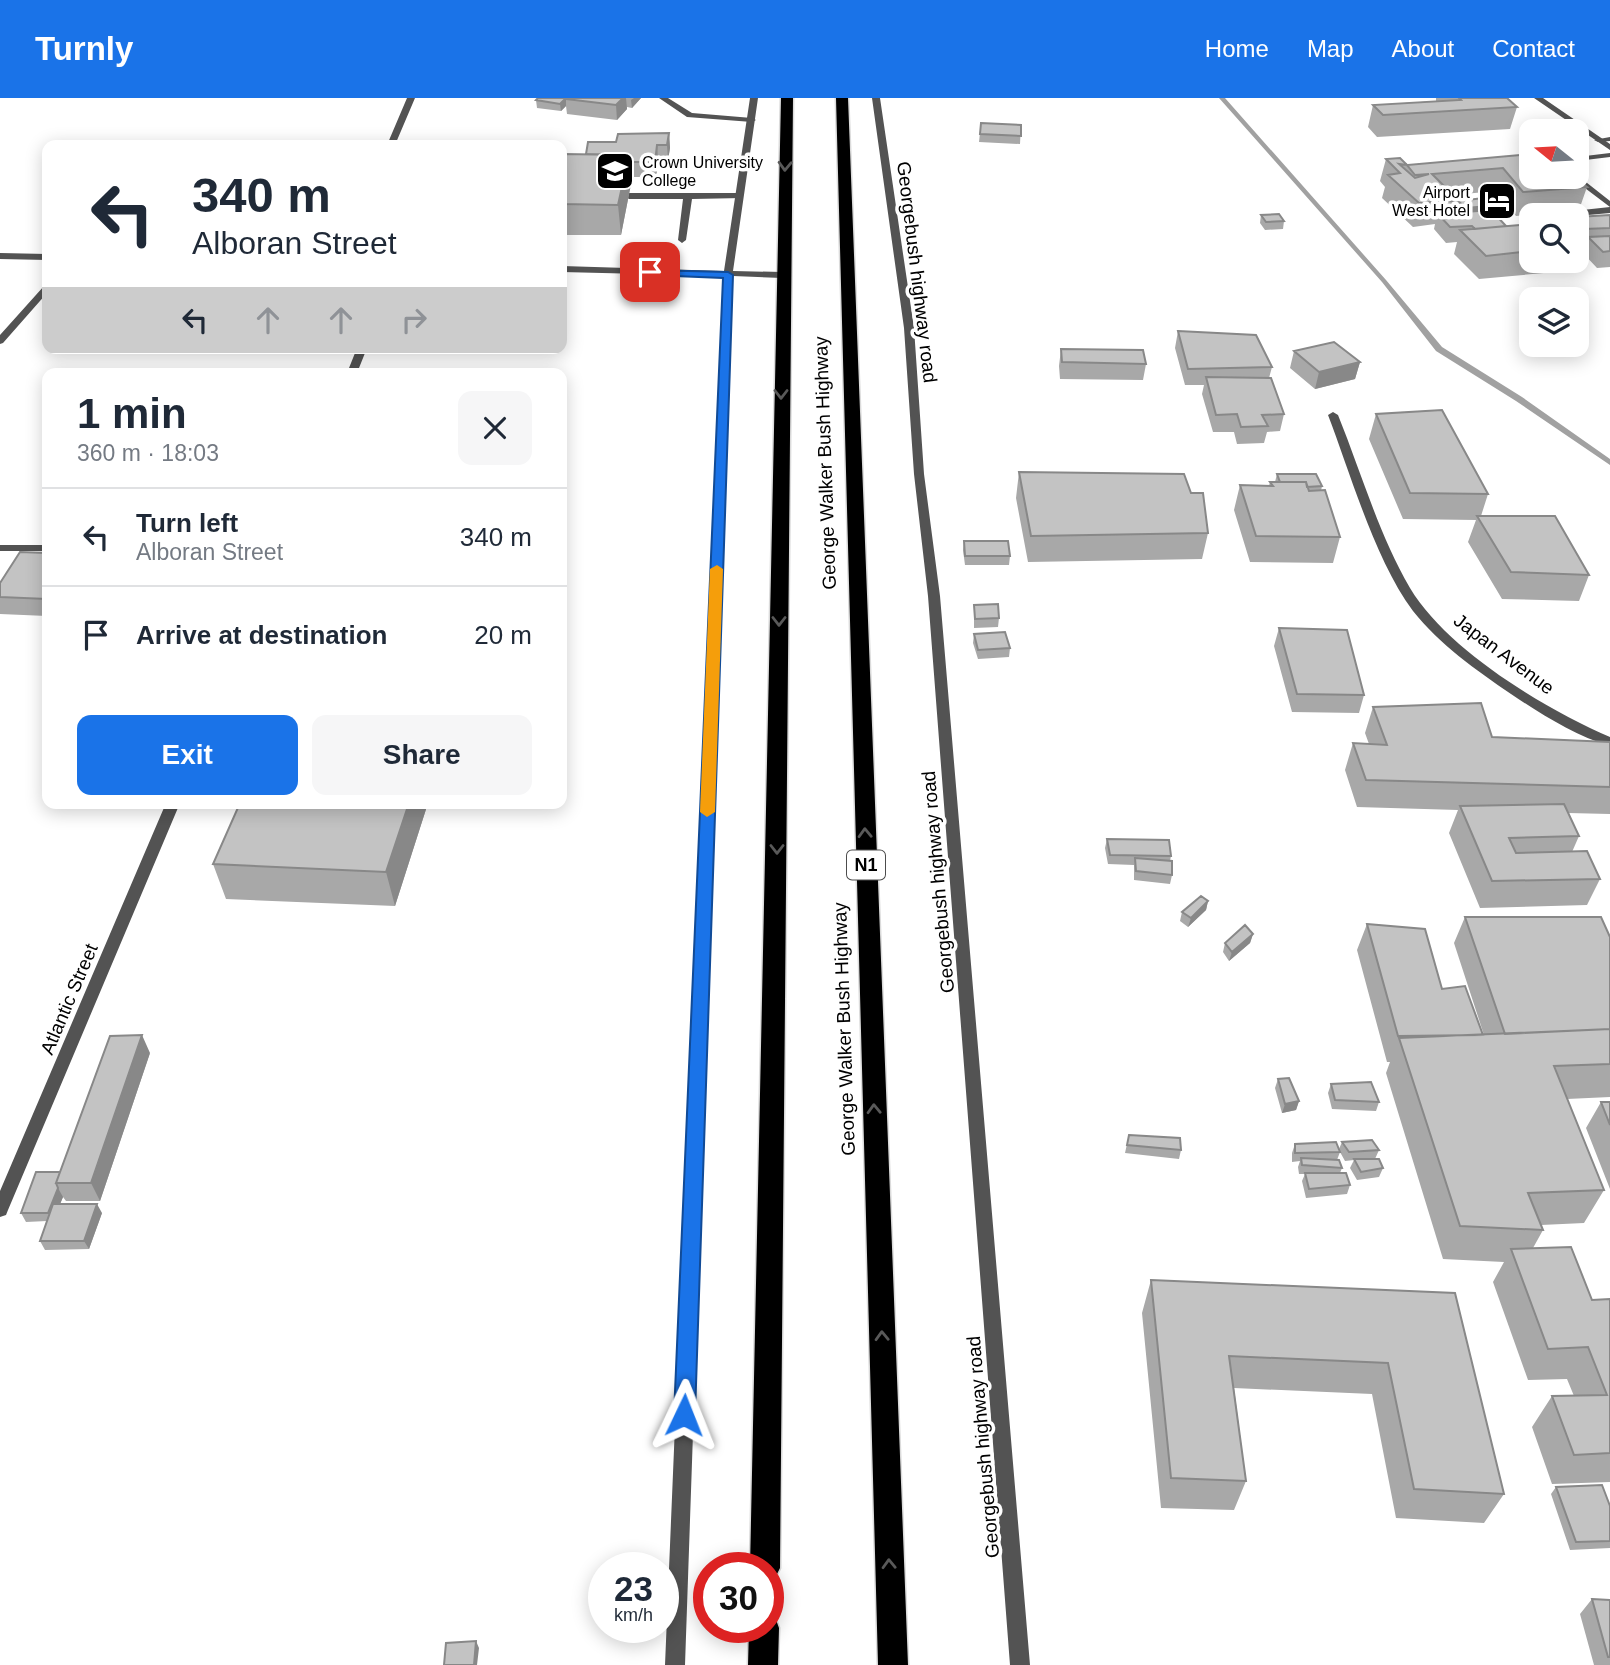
<!DOCTYPE html>
<html lang="en">
<head>
<meta charset="utf-8">
<style>
  :root { --surface:#fff; --page:#f6f6f7; --text:#1f2937; --muted:#747a83; --line:#e0e1e3; --accent:#1a73e8 }
  body { margin:0; font-family:Arial,sans-serif; background:var(--page); color:var(--text); height:100vh; display:flex; flex-direction:column; font-size:26px; white-space:nowrap }
  * { box-sizing:border-box; margin:0 }
  p { font-size:23px; color:var(--muted) }
  .icon { flex:none; width:38px; height:38px; fill:none; stroke:currentColor; stroke-width:2; stroke-linecap:round; stroke-linejoin:round }
  .map { position:relative; flex:1; overflow:hidden }
  .side { position:absolute; left:42px; top:270px; width:525px; height:441px; display:flex; flex-direction:column; background:var(--surface); border-radius:14px; box-shadow:0 4px 18px #0003 }
  .side>* { flex:none }
  .banner { position:absolute; left:42px; top:42px; width:525px; height:214px; border-radius:14px; box-shadow:0 4px 18px #0003; background:#fff; color:var(--text); overflow:hidden }
  .needle { width:46px; rotate:288deg }
  .tools { position:absolute; left:1519px; top:21px; display:grid; gap:14px }
  .tools a { display:grid; place-items:center; width:70px; height:70px; border-radius:14px; background:var(--surface); box-shadow:0 4px 18px #0003; font-size:35px }
  .speed { position:absolute; left:588px; top:1454px; display:flex; gap:14px; font-size:35px; font-weight:700; text-align:center }
  .speed>* { display:grid; place-content:center; width:91px; height:91px; border-radius:50%; background:var(--surface); box-shadow:0 4px 18px #0003; line-height:1 }
  .speed small { font-size:18px; font-weight:400 }
  .speed .limit { border:10px solid #d22; background:#fff; color:#111 }
  .pin { position:absolute; display:grid; place-items:center; width:60px; height:60px; color:#fff; margin:-30px; border-radius:14px; box-shadow:0 4px 10px #0006 }
  .me { position:absolute; width:77px; margin:-38px; rotate:2deg; stroke-linejoin:round; filter:drop-shadow(0 0 5px #0008) }
  .turn { display:flex; align-items:center; gap:24px; height:147px; padding:0 35px; font-size:32px }
  .turn .icon { width:91px; height:91px; stroke-width:2.5 }
  .turn b { display:block; font-size:49px; line-height:60px }
  .lanes { display:flex; align-items:center; height:66px; padding:0 35px; background:#0003; justify-content:center; gap:35px; direction:ltr }
  .lanes .off { opacity:.35 }
  .round { display:grid; place-items:center; flex:none; width:74px; height:74px; border-radius:14px; background:var(--page) }
  .overview { display:flex; align-items:center; justify-content:space-between; height:119px; padding:0 35px }
  h1 { font-size:42px; font-weight:700; line-height:52px }
  .cta { display:flex; gap:14px; margin-top:auto; padding:14px 35px }
  .cta a { flex:1; height:80px; border-radius:14px; background:var(--accent); color:#fff; font-size:28px; font-weight:700; line-height:80px; text-align:center }
  .cta a+a { background:var(--page); color:var(--text) }
  ul { padding:0; list-style:none }
  li { display:flex; align-items:center; gap:21px; height:98px; padding:0 35px; border-top:2px solid var(--line) }
  li div { flex:1 }
  li b { display:block; font-size:26px }
  li em { font-style:normal }
  header { display:flex; align-items:center; gap:42px; box-sizing:border-box; height:98px; padding:0 35px; background:var(--accent); color:#fff }
  header strong { font-size:33px }
  nav { display:flex; gap:38px; margin-inline-start:auto; font-size:24px }
  .map>svg:first-child { display:block }
  .lines { fill:none; stroke-linecap:round; stroke-linejoin:round }
  .stream { fill:#a1a1a1; fill-rule:evenodd }
  .highway-casing { stroke:#dbdbdb; stroke-width:3 }
  .lane { fill:#535353; fill-rule:evenodd }
  .street { fill:#535353; fill-rule:evenodd }
  .highway { fill:#000; fill-rule:evenodd }
  .wall { fill:#a8a8a8; fill-rule:evenodd }
  .shaded-wall { fill:#888 }
  .building { fill:#c3c3c3; stroke:#888; stroke-width:2 }
  .oneway { stroke:#595959 }
  .route { fill:#1a73e8; stroke:#114b97; stroke-width:2 }
  .slow { fill:#f59e0b }
  .labels { text-anchor:middle; dominant-baseline:central; stroke-width:7; stroke-linejoin:round; paint-order:stroke }
  .far-poi-label { font-size:16px; fill:#000; stroke:#fff; text-anchor:start }
  .shield { fill:#fff; stroke:#4c4c4c; stroke-width:2 }
  .shield-label { font-size:18px; font-weight:bold; fill:#000 }
  .street-label { font-size:19px; fill:#000; stroke:#fff }
</style>
</head>
<body>
<header>
<strong>Turnly</strong>
<nav><a>Home</a><a>Map</a><a>About</a><a>Contact</a></nav>
</header>
<div class="map">
<svg width="1610" height="1567" viewBox="0 0 1610 1567">
  <rect width="100%" height="100%" fill="#fff"/>
  <g class="lines">
    <path class="stream" d="M1219,0H1225L1386,182L1442,249L1522,299L1610,361V367L1516,303L1436,253L1382,184Z"/>
    <defs>
      <path id="highway" d="M781,0H793L780,1470L775,1480L768,1483V1470H750Z
        M836,0H848L908,1567H878Z
        M768,1517L775,1519L779,1530L778,1567H748L749,1530H768Z"/>
    </defs>
    <use href="#highway" class="highway-casing"/>
    <path class="lane" d="M659,0H668L692,15L752,20L756,22L752,24L687,19Z
      M1610,39V43L1598,44L1594,42Z
      M1610,55V59L1577,63V59Z
      M1577,77L1610,103V115L1577,118L1560,117L1564,114L1610,109L1573,81L1572,79H1577Z
      M740,95L743,96V100L692,101L686,142L682,145L678,142L683,101H629L625,98L629,95Z
      M47,187V195L3,245L0,246V237L44,188Z
      M0,447H47V453H0Z"/>
    <path class="street" d="M407,0H415L395,47H387Z
      M750,0H758L733,173L782,174L787,177L782,180L733,178L685,1567H665L723,178L562,174V168L724,173Z
      M872,0H880L914,230L924,376L940,498L1030,1567H1010L928,498L914,376L904,230Z
      M1534,0H1543L1610,46V52Z
      M0,155L47,156V162L0,161Z
      M357,250H367L357,275H347Z
      M1333,314L1338,317C1361,374 1379,437 1410,490C1447,552 1545,611 1610,639V648C1575,638 1541,616 1511,596C1476,572 1439,546 1413,513C1375,462 1351,377 1328,317Z
      M166,705H180L8,1112L6,1117L0,1119V1093Z"/>
    <use href="#highway" class="highway"/>
  </g>
  <path class="wall" d="M538,0H641L632,10L627,9V11L617,22L567,16L566,8L561,13L537,10L536,2Z
    M1436,0H1507L1517,9L1510,31L1377,39L1368,29L1373,7L1436,3Z
    M981,25L1021,27L1020,46L979,44Z
    M669,35L670,50L668,62H658L656,79H631V86L621,137H562V56H586L616,44Z
    M1531,56L1587,89L1579,112L1516,118L1509,109L1505,121L1500,122L1506,128L1531,126V163H1577V119L1610,117V169L1597,170L1583,155L1586,146H1583L1585,148L1577,172L1479,181L1454,156L1457,144L1446,145L1434,131L1435,126L1413,129L1382,100L1385,89L1380,83L1386,61L1407,67L1406,72L1407,67ZM1496,93L1500,98L1458,103V102L1453,97Z
    M1261,117L1284,123L1283,131L1265,132L1260,125Z
    M1178,233L1272,269L1269,280L1284,316L1280,333L1267,334L1264,345L1237,346L1234,334H1213L1202,296L1204,287H1185L1175,250Z
    M1061,251L1146,266L1143,282L1060,281L1059,268Z
    M1294,253L1360,264L1355,281L1315,291L1290,270Z
    M1376,316L1488,396L1481,418L1589,477L1579,503L1502,501L1468,444L1476,422L1403,421L1369,341Z
    M1019,374L1191,395L1208,435L1202,461L1028,464L1016,400Z
    M1277,376L1322,388L1321,393L1340,439L1333,465L1250,464L1234,412L1240,387L1269,388L1270,384H1275Z
    M964,443L1010,458L1009,467H965L963,452Z
    M47,455V518L0,516V485Z
    M974,507L999,520L998,529L974,530Z
    M1279,530L1364,597L1359,615L1292,614L1274,548Z
    M974,536L1010,550L1009,559L978,561L973,545Z
    M1373,609L1492,639L1610,644V716L1568,715L1579,738L1572,754L1600,781L1587,807L1480,810L1449,735L1458,712L1357,709L1345,672L1353,645L1369,646L1365,635Z
    M240,705H428L395,808L226,801L213,766Z
    M1107,741L1171,758L1170,763L1172,777L1170,786L1134,782V767L1108,766L1105,750Z
    M1208,803L1206,812L1188,829L1180,823L1182,814Z
    M1465,819L1610,839V999L1567,1001L1604,1092L1584,1125L1541,1127L1543,1132L1533,1150L1592,1202L1610,1201V1384L1552,1386L1532,1329L1552,1298H1574L1567,1281L1528,1282L1493,1184L1504,1164L1443,1161L1386,975L1390,964H1387L1357,852L1367,826L1442,891L1483,937H1484L1454,845Z
    M1253,836L1250,845L1229,863L1223,854L1225,845Z
    M150,955L100,1103H66L63,1099L60,1106L102,1115L89,1151L45,1152L40,1143L47,1123L26,1124L21,1115L60,1074Z
    M1278,981L1299,1003L1296,1012L1282,1015L1275,990Z
    M1331,986L1379,1004L1376,1013L1332,1011L1328,995Z
    M1601,1004H1610V1091L1586,1030Z
    M1129,1037L1181,1052L1179,1061L1125,1055Z
    M1342,1044L1379,1052L1375,1061L1383,1070L1379,1079L1357,1082L1350,1070L1354,1062L1345,1063L1340,1054L1337,1062L1342,1070L1340,1075L1350,1087L1347,1096L1306,1100L1302,1083L1305,1076H1299L1298,1069L1300,1063L1292,1064V1055L1295,1046L1339,1051Z
    M1151,1182L1455,1195L1504,1396L1484,1425L1396,1420L1372,1296L1234,1290L1246,1383L1234,1412L1161,1410L1142,1215Z
    M1556,1389L1610,1408V1450L1570,1452L1551,1396Z
    M1592,1501L1610,1502V1567H1594L1580,1516Z"/>
  <path class="shaded-wall" d="M566,0V8L561,13L560,6Z
    M623,0H626L627,11L617,22L616,7Z
    M634,0H641L632,10L631,2Z
    M669,35L670,50L668,62L667,47Z
    M657,47L658,62L656,79L655,64Z
    M629,57L631,86L621,137L618,107Z
    M1510,106L1505,121L1462,126L1466,110Z
    M1360,264L1355,281L1315,291L1319,274Z
    M409,705H428L395,808L386,774Z
    M1208,803L1206,812L1188,829L1191,820Z
    M1253,836L1250,845L1229,863L1232,854Z
    M142,937L150,955L100,1103L91,1085Z
    M1299,1003L1296,1012L1282,1015L1285,1006Z
    M58,1090L63,1099L53,1123L48,1115Z
    M97,1106L102,1115L89,1151L84,1143Z
    M476,1543L479,1550L477,1567H474Z"/>
  <path class="building" d="M538,0H566L560,6L536,2Z
    M567,0H623L616,7L566,1Z
    M1459,0H1507L1517,9L1383,17L1373,7L1461,2Z
    M981,25L1021,27V38L980,36Z
    M669,35L667,47H657L655,64H630L629,57L586,56L588,44H616L618,36Z
    M562,56L629,57L618,107L562,106Z
    M1531,56V79H1574L1587,89L1523,94L1503,70L1432,76L1458,102L1419,105L1388,77L1400,75L1386,61L1400,60L1407,67L1399,66L1415,80L1429,76L1415,77L1407,67Z
    M1501,98L1510,106L1466,110L1458,103Z
    M1491,112L1506,128L1475,131L1472,128L1450,129L1438,116Z
    M1279,116L1284,123L1266,124L1261,117Z
    M1610,117V130L1584,131L1577,122V119Z
    M1531,126V153L1486,158L1460,132Z
    M1610,138V153L1603,154L1588,139Z
    M1577,141L1585,148L1577,149Z
    M1178,233L1256,237L1272,269L1188,271Z
    M1334,244L1360,264L1319,274L1294,253Z
    M1061,251L1143,252L1146,266L1062,264Z
    M1206,279L1271,280L1284,316L1262,317L1268,328L1241,329L1237,316L1216,317Z
    M1442,312L1488,396L1410,395L1376,316Z
    M1019,374L1184,376L1191,395H1203L1208,435L1031,438Z
    M1277,376H1316L1322,388L1307,389L1306,384H1280Z
    M1270,384H1306L1309,393L1325,392L1340,439L1256,438L1240,387L1273,388Z
    M1477,418H1555L1589,477L1511,474Z
    M964,443H1008L1010,458H965Z
    M20,454L47,455V501L0,499V485Z
    M998,506L999,520L975,521L974,507Z
    M1279,530L1347,532L1364,597L1297,596Z
    M1005,534L1010,550L978,552L974,536Z
    M1481,605L1492,639L1610,644V689L1366,682L1353,645L1387,647L1373,609Z
    M240,705H409L386,774L213,766Z
    M1564,706L1579,738L1509,740L1516,755L1587,753L1600,781L1492,783L1460,708Z
    M1107,741L1169,742L1171,758L1110,757Z
    M1135,760L1172,763V777L1136,773Z
    M1201,798L1208,803L1191,820L1182,814Z
    M1465,819H1601L1610,839V931L1505,936Z
    M1367,826L1425,831L1442,891L1465,888L1483,937L1398,938Z
    M1245,827L1253,836L1232,854L1225,845Z
    M1610,931V966L1554,968L1604,1092L1528,1095L1543,1132L1460,1128L1399,940Z
    M142,937L91,1085H56L110,938Z
    M1289,980L1299,1003L1285,1006L1278,981Z
    M1371,984L1379,1004L1335,1002L1331,986Z
    M1601,1004H1610V1027Z
    M1129,1037L1180,1040L1181,1052L1127,1047Z
    M1372,1042L1379,1052L1349,1054L1342,1044Z
    M1336,1044L1340,1054L1295,1055V1046Z
    M1301,1060L1339,1062L1342,1070L1302,1067Z
    M1354,1061H1379L1383,1070L1361,1074Z
    M36,1074H60L56,1085L58,1090L48,1115H21Z
    M1305,1075H1346L1350,1087L1309,1091Z
    M53,1106H97L84,1143H40Z
    M1571,1149L1592,1202L1610,1201V1355L1574,1357L1552,1298L1607,1297L1588,1249L1548,1251L1511,1151Z
    M1151,1182L1455,1195L1504,1396L1414,1391L1388,1265L1229,1258L1246,1383L1171,1380Z
    M1602,1387L1610,1408V1443L1576,1444L1556,1389Z
    M1592,1501L1610,1502V1559H1608Z
    M476,1543L474,1567H444L446,1545Z"/>
  <defs><path id="oneway-chevron" d="M-2-3.5L2.5 0L-2 3.5" fill="none" stroke-width="1.6" stroke-linecap="round" stroke-linejoin="round" transform="scale(1.75)"/></defs>
  <g class="oneway">
    <use href="#oneway-chevron" transform="translate(785 68) rotate(92)"/>
    <use href="#oneway-chevron" transform="translate(781 296) rotate(90)"/>
    <use href="#oneway-chevron" transform="translate(779 523) rotate(90)"/>
    <use href="#oneway-chevron" transform="translate(865 735) rotate(-92)"/>
    <use href="#oneway-chevron" transform="translate(777 751) rotate(90)"/>
    <use href="#oneway-chevron" transform="translate(874 1011) rotate(-92)"/>
    <use href="#oneway-chevron" transform="translate(882 1238) rotate(-92)"/>
    <use href="#oneway-chevron" transform="translate(889 1466) rotate(-92)"/>
  </g>
  <path class="route" d="M646,172L728,174L733,177L695,1317L692,1324L684,1326L677,1324L674,1317L723,180L650,177L646,176Z"/>
  <path class="slow" d="M717,467L723,471L715,714L707,719L700,714L710,471Z"/>
  <defs>
    <symbol id="university-square" viewBox="-11 -11 22 22"><rect x="-9" y="-9" width="18" height="18" rx="4" fill="#000" stroke="#fff"/><path d="M0-5L7-2L0 1L-7-2ZM-4 1L0 2.5L4 1V4Q0 6-4 4Z" fill="#fff"/></symbol>
    <symbol id="hotel-square" viewBox="-11 -11 22 22"><rect x="-9" y="-9" width="18" height="18" rx="4" fill="#000" stroke="#fff"/><path d="M-6-4.5h1.5V1H6V5H4.5V3h-9V5H-6ZM-4 0a1.8 1.8 0 1 1 3.6 0ZM.5 0V-2.5h3Q6-2.5 6 0Z" fill="#fff"/></symbol>
  </defs>
  <g fill-rule="evenodd">
    <use href="#university-square" x="593" y="51" width="44" height="44"/>
    <use href="#hotel-square" x="1475" y="81" width="44" height="44"/>
  </g>
  <g class="labels">
    <g class="far-poi-label">
      <text x="642" y="64">Crown University<tspan x="642" dy="18">College</tspan></text>
      <text x="1470" y="94" text-anchor="end">Airport<tspan x="1470" dy="18">West Hotel</tspan></text>
    </g>
    <rect class="shield" x="847" y="752.5" width="38" height="29" rx="5"/>
    <g class="shield-label">
      <text x="866" y="767">N1</text>
    </g>
    <g class="street-label">
      <text transform="translate(917 174) rotate(83)">Georgebush highway road</text>
      <text transform="translate(825 365) rotate(-92)">George Walker Bush Highway</text>
      <text transform="translate(1504 556) rotate(37)">Japan Avenue</text>
      <text transform="translate(938 784) rotate(-95)">Georgebush highway road</text>
      <text transform="translate(69 901) rotate(-67)">Atlantic Street</text>
      <text transform="translate(844 931) rotate(-92)">George Walker Bush Highway</text>
      <text transform="translate(983 1349) rotate(-95)">Georgebush highway road</text>
    </g>
  </g>
</svg>
<div class="tools">
<a><svg class="needle" viewBox="-14 -14 28 28"><path d="M0-13l5 13h-10z" fill="#e53935"/><path d="M0 13l5-13h-10z" fill="#747a83"/></svg></a>
<a><svg class="icon" aria-label="search" viewBox="0 0 24 24"><circle cx="10" cy="10" r="6"/><path d="M15 15l6 6"/></svg></a>
<a><svg class="icon" aria-label="layers" viewBox="0 0 24 24"><path d="M12 4l9 5-9 5-9-5zM3 14l9 5 9-5"/></svg></a>
</div>
<div class="speed"><div>23<small>km/h</small></div><div class="limit">30</div></div>
<div class="pin" style="left:650px;top:174px;background:#d93025"><svg class="icon" aria-label="arrive" viewBox="0 0 24 24"><path d="M6 21V4h12l-3 4 3 4H6"/></svg></div>
<svg class="me" style="left:684px;top:1317px" viewBox="-20 -20 40 40"><path d="M0-17L14 15 0 8-14 15z" fill="#1a73e8" stroke="#fff" stroke-width="4"/></svg>
<div class="banner">
<div class="turn"><svg class="icon" aria-label="left" viewBox="0 0 24 24"><path d="M17 20v-9H6M10 6l-5 5 5 5"/></svg><div><b>340 m</b>Alboran Street</div></div>
<div class="lanes"><svg class="icon" aria-label="left" viewBox="0 0 24 24"><path d="M17 20v-9H6M10 6l-5 5 5 5"/></svg><svg class="icon off" aria-label="ahead" viewBox="0 0 24 24"><path d="M12 20V5M6 11l6-6 6 6"/></svg><svg class="icon off" aria-label="ahead" viewBox="0 0 24 24"><path d="M12 20V5M6 11l6-6 6 6"/></svg><svg class="icon off" aria-label="right" viewBox="0 0 24 24"><path d="M7 20v-9h11M14 6l5 5-5 5"/></svg></div>
</div>
<section class="side">
<div class="overview"><div><h1>1 min</h1><p>360 m · 18:03</p></div><a class="round"><svg class="icon" aria-label="close" viewBox="0 0 24 24"><path d="M6 6l12 12M18 6L6 18"/></svg></a></div>
<ul>
<li><svg class="icon" aria-label="left" viewBox="0 0 24 24"><path d="M17 20v-9H6M10 6l-5 5 5 5"/></svg><div><b>Turn left</b><p>Alboran Street</p></div><em>340 m</em></li>
<li><svg class="icon" aria-label="arrive" viewBox="0 0 24 24"><path d="M6 21V4h12l-3 4 3 4H6"/></svg><div><b>Arrive at destination</b></div><em>20 m</em></li>
</ul>
<div class="cta"><a>Exit</a><a>Share</a></div>
</section>
</div>
</body>
</html>
